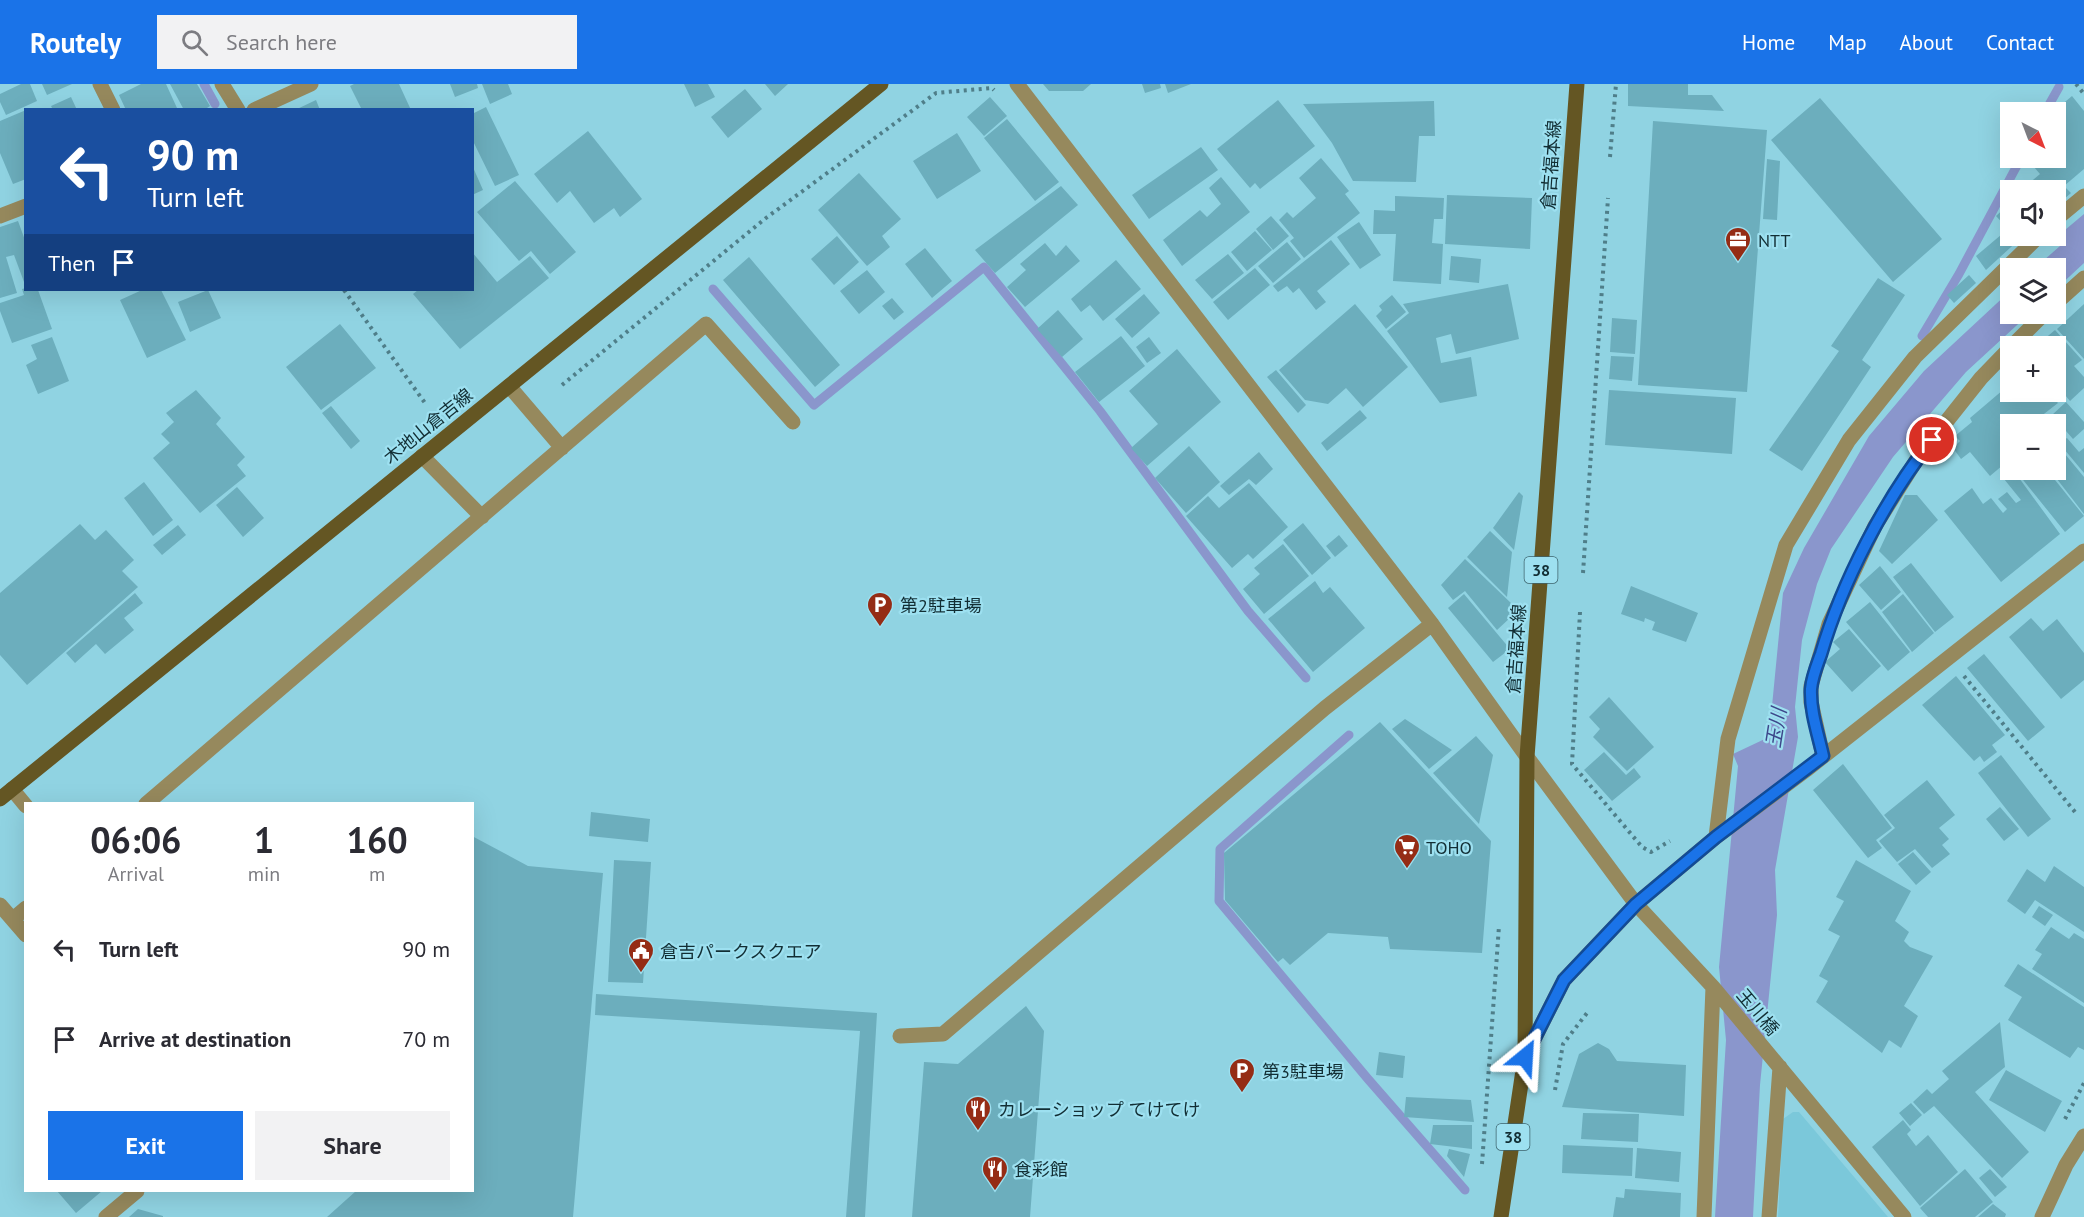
<!DOCTYPE html>
<html lang="en">
<head>
<meta charset="utf-8">
<style>
  :root { --surface:#fff; --page:#f2f2f3; --text:#2b2b33; --muted:#7c7c81; --accent:#1a73e8 }
  body { margin:0; font-family:"PT Sans","Noto Sans JP",sans-serif; background:var(--page); color:var(--text); height:100vh; display:flex; flex-direction:column; font-size:22px; white-space:nowrap }
  * { box-sizing:border-box; margin:0 }
  p { font-size:20px; color:var(--muted) }
  .icon { flex:none; width:33px; height:33px; fill:none; stroke:currentColor; stroke-width:2; stroke-linecap:round; stroke-linejoin:round }
  .map { position:relative; flex:1; overflow:hidden }
  .details { position:absolute; left:24px; top:718px; width:450px; height:390px; display:flex; flex-direction:column; background:var(--surface); border-radius:0px; box-shadow:0 6px 24px #0002 }
  .details>* { flex:none }
  .hud { position:absolute; left:24px; top:24px; width:450px; height:183px; border-radius:0px; box-shadow:0 6px 24px #0002; background:#1a4fa0; color:#fff; overflow:hidden }
  .needle { width:39px; rotate:138deg }
  .fabs { position:absolute; left:2000px; top:18px; display:grid; gap:12px }
  .fabs a { display:grid; place-items:center; width:66px; height:66px; border-radius:0px; background:var(--surface); box-shadow:0 6px 24px #0002; font-size:30px }
  .pin { position:absolute; display:grid; place-items:center; width:51px; height:51px; color:#fff; margin:-26px; border:3px solid #fff; border-radius:50%; box-shadow:0 2px 6px #0007 }
  .me { position:absolute; width:66px; margin:-33px; rotate:27deg; stroke-linejoin:round; filter:drop-shadow(0 0 4px #0008) }
  .turn { display:flex; align-items:center; gap:21px; height:126px; padding:0 24px; font-size:27px }
  .turn .icon { width:78px; height:78px; stroke-width:2.5 }
  .turn b { display:block; font-size:42px; line-height:51px }
  .then { display:flex; align-items:center; height:57px; padding:0 24px; background:#0003; gap:12px; font-size:22px }
  .eta { display:flex; justify-content:space-evenly; align-items:center; height:102px; text-align:center }
  .eta b { font-size:36px; font-weight:600; line-height:42px }
  .cta { display:flex; gap:12px; margin-top:auto; padding:12px 24px }
  .cta a { flex:1; height:69px; border-radius:0px; background:var(--accent); color:#fff; font-size:24px; font-weight:600; line-height:69px; text-align:center }
  .cta a+a { background:var(--page); color:var(--text) }
  ul { padding:0; list-style:none }
  li { display:flex; align-items:center; gap:18px; height:90px; padding:0 24px }
  li div { flex:1 }
  li b { display:block; font-size:22px }
  li em { font-style:normal }
  header { display:flex; align-items:center; gap:36px; box-sizing:border-box; height:84px; padding:0 30px; background:var(--accent); color:#fff }
  header strong { font-size:28px }
  nav { display:flex; gap:33px; margin-inline-start:auto; font-size:21px }
  .search { width:420px; height:54px; background:var(--page); display:flex; align-items:center; gap:15px; box-sizing:border-box; padding:0 21px; border-radius:0px; color:var(--muted); font-size:22px }
  .map>svg:first-child { display:block }
  .built { fill:#7bc8da }
  .water { fill:#8a96cc }
  .lines { fill:none; stroke-linecap:round; stroke-linejoin:round }
  .stream { stroke:#8a96cc; stroke-width:9 }
  .building { fill:#6caebd }
  .path { stroke:#4f7e89; stroke-width:4; stroke-dasharray:3 4.5; stroke-linecap:butt }
  .minor { stroke:#96895d; stroke-width:15 }
  .major { stroke:#645623; stroke-width:15 }
  .route-casing { stroke:#114b97; stroke-width:15 }
  .route { stroke:#1a73e8; stroke-width:10 }
  .labels { text-anchor:middle; dominant-baseline:central; stroke-width:4.5; stroke-linejoin:round; paint-order:stroke }
  .shield { fill:#9de0f0; stroke:#3c636c; stroke-width:1.5 }
  .shield-label { font-size:16px; font-weight:bold; fill:#122e34 }
  .street-label { font-size:18px; fill:#122e34; stroke:#9de0f0 }
  .poi-label { font-size:18px; fill:#122e34; stroke:#9de0f0; text-anchor:start }
  .water-label { font-size:20px; font-style:italic; fill:#3d478a; stroke:#9de0f0 }
</style>
</head>
<body>
<header>
<strong>Routely</strong>
<div class="search"><svg class="icon" aria-label="search" viewBox="0 0 24 24"><circle cx="10" cy="10" r="6"/><path d="M15 15l6 6"/></svg>Search here</div>
<nav><a>Home</a><a>Map</a><a>About</a><a>Contact</a></nav>
</header>
<div class="map">
<svg width="2084" height="1133" viewBox="0 0 2084 1133">
  <rect width="100%" height="100%" fill="#90d3e2"/>
  <path class="built" d="M1793,1028H1799L1888,1133H1778L1783,1035Z"/>
  <path class="water" d="M2084,130V179L2055,206V184H2035L2060,162L2065,146Z
    M2010,207V230H2029L1966,288L1893,373L1831,465L1817,500L1802,556L1795,623L1798,653L1775,786L1777,831L1760,1001L1753,1133H1715L1726,956L1719,883L1738,682L1733,670L1769,653L1783,509L1804,464L1869,352L1924,287Z"/>
  <g class="lines">
    <path class="stream" d="M204,0L215,20
      M2045,28L2059,3
      M713,205L814,321L984,183L1100,327L1248,527L1306,594
      M1922,252L1959,190L2021,74
      M1349,651L1220,765L1219,817L1368,995L1465,1106"/>
  </g>
  <path class="building" d="M21,0H30L37,17L6,31L0,18V10Z
    M42,0H72L47,11Z
    M141,0H166L177,24L174,26H126L119,11Z
    M170,0H197L210,22L204,26H184Z
    M354,0H399L411,26H362L350,2Z
    M450,0H477L478,4L455,13Z
    M482,0H508L512,10L490,20Z
    M684,0H708L715,13L695,23Z
    M765,0H788L775,12Z
    M1043,0H1091L1083,7H1049Z
    M1142,0H1160L1161,4L1145,9Z
    M1165,0H1191L1168,9Z
    M1628,0H1688V11H1712L1724,27L1628,22Z
    M745,5L762,25L728,54L711,33Z
    M2072,12L2084,27V85L2064,102L2071,109L2055,123V106H2031L2027,101L2040,90L2026,74H2055V51L2059,47L2055,42V28H2053Z
    M71,13L77,26H53L51,22Z
    M990,13L1007,32L984,52L967,33Z
    M1820,14L1942,155L1893,198L1771,56Z
    M316,16L320,26H295Z
    M1278,16L1315,62L1260,105L1255,99L1250,104L1217,65Z
    M1434,17L1435,52H1419L1416,98L1353,97L1332,59L1303,20Z
    M486,23L519,91L495,102L472,55V30Z
    M26,26V95L13,100L0,69V37Z
    M1007,35L1059,98L1035,117L984,54Z
    M1653,37L1767,46L1747,308L1638,301Z
    M588,47L642,115L620,133L614,124L594,139L570,107L557,119L534,90Z
    M957,49L981,87L937,115L913,77Z
    M1201,63L1218,86L1149,135L1132,111Z
    M1321,74L1349,107L1345,110L1360,129L1304,174L1290,157L1294,154L1279,136L1287,128L1293,134L1316,114L1299,94Z
    M1767,75L1780,77L1777,136L1763,135Z
    M472,81L483,106L472,111Z
    M859,89L901,135L882,152L890,163L867,182L818,126Z
    M1221,93L1250,128L1182,182L1163,156L1200,126L1207,133L1221,120L1209,104Z
    M515,97L576,168L550,190L531,167L519,177L477,128Z
    M1061,102L1078,121L995,189L975,166Z
    M1447,111L1532,114L1530,165L1445,160Z
    M1395,112L1444,114L1443,135H1434L1432,159L1443,160L1441,200L1393,197L1396,150H1373L1374,126L1395,127Z
    M2010,119V152H2023L1986,186L1976,172L2008,145L1996,132Z
    M1271,132L1289,152L1273,166L1256,145Z
    M18,137L26,159V197L24,198L14,171L6,173L17,209L0,214V143Z
    M1359,138L1381,171L1360,185L1337,153Z
    M1255,147L1272,166L1247,187L1231,168Z
    M837,152L859,178L834,201L811,175Z
    M1331,156L1350,180L1317,207L1326,218L1316,226L1299,204L1293,209L1287,202L1278,208L1273,202Z
    M1287,158L1301,175L1273,199L1258,182Z
    M1045,159L1056,172L1066,161L1080,177L1025,223L1007,203L1026,186L1020,180Z
    M925,164L952,197L932,214L905,180Z
    M472,168L497,198L530,172L549,194L460,265L413,210L418,206H472Z
    M1228,170L1244,189L1212,215L1195,196Z
    M1451,172L1481,175L1479,199L1449,196Z
    M749,173L840,281L815,303L723,196Z
    M1116,176L1141,205L1103,237L1090,221L1081,228L1071,215Z
    M1255,184L1270,201L1228,236L1213,218Z
    M867,186L885,208L859,230L840,207Z
    M1969,191L1976,199L1954,219L1947,211Z
    M1878,194L1905,211L1862,276L1871,283L1802,387L1769,366L1839,267L1831,262Z
    M1508,200L1519,255L1456,270L1451,250L1436,254L1441,279L1471,273L1477,312L1440,319L1387,247L1409,229L1403,220Z
    M26,204V206H38L52,245L12,259L0,227V219L24,211L22,205Z
    M142,206H161L186,256L147,274L120,216Z
    M208,206L221,234L190,248L178,218Z
    M1144,210L1160,229L1132,254L1115,235Z
    M1392,211L1406,228L1386,245L1376,232L1382,226L1379,222Z
    M892,214L904,228L894,236L882,222Z
    M1355,220L1408,283L1363,323L1346,304L1328,320L1305,316L1279,286Z
    M2084,220V275L2057,245Z
    M1058,226L1083,255L1062,273L1037,245Z
    M1612,234L1637,236L1635,270L1610,268Z
    M340,240L376,284L321,326L286,283Z
    M2055,246L2082,276L2074,282L2084,293V304L2070,317L2055,299V262H2036Z
    M1121,252L1145,282L1099,318L1075,288Z
    M52,253L69,297L38,310L26,281L37,275L31,261Z
    M1149,253L1161,269L1147,279L1136,263Z
    M1177,265L1221,318L1147,382L1131,364L1158,340L1129,307Z
    M1611,272L1634,273L1632,297L1609,295Z
    M1276,286L1306,321L1298,329L1267,293Z
    M2010,300V308H2048L2058,319L2031,340H2010V375L1990,392L1970,368L1961,375L1953,364L1960,357L1955,352L1972,338L1970,334Z
    M196,306L221,334L216,340L245,373L237,381L246,392L200,429L153,374L170,359L161,350L174,338L166,329Z
    M1609,306L1736,314L1732,370L1605,361Z
    M2066,318L2084,338V345L2073,355L2052,331Z
    M331,322L360,357L351,365L322,329Z
    M1360,326L1367,334L1327,367L1321,359Z
    M2067,354L2079,368L2084,364V389L2059,359Z
    M2055,358L2084,393V430L2050,386H2055Z
    M1189,362L1220,398L1186,429L1155,394Z
    M1259,368L1273,385L1256,401L1249,395L1229,411L1220,402Z
    M2015,386H2047L2084,432L2065,448Z
    M2014,387L2060,450L2001,498L1944,427L1972,404L1983,420L1991,414L2003,429L2007,425L1998,415L2007,408L2016,419L2021,416L2004,395Z
    M144,398L173,436L153,452L124,414Z
    M1249,399L1288,443L1253,475L1248,470L1232,484L1186,432L1208,412L1219,424Z
    M237,403L264,434L243,453L216,421Z
    M1519,408L1523,412L1514,466L1493,444Z
    M1905,411H1917L1938,436L1892,480L1879,467Z
    M1303,439L1331,474L1312,491L1283,456Z
    M80,440L95,456L106,446L134,476L122,487L138,503L27,601L0,571V509Z
    M178,441L186,451L162,471L153,461Z
    M1490,447L1512,468L1507,513L1467,473Z
    M1339,451L1348,462L1335,473L1326,462Z
    M1283,460L1309,492L1264,530L1243,505L1260,490L1254,484Z
    M1465,475L1512,520L1511,533L1497,546L1465,507L1453,516L1441,501Z
    M1911,479L1954,533L1935,548L1893,493Z
    M1880,482L1901,508L1881,526L1859,501Z
    M1315,497L1323,509L1330,503L1365,544L1313,588L1268,535Z
    M1631,502L1698,529L1686,558L1652,546L1655,538L1645,534L1644,538L1621,530Z
    M135,509L143,519L124,534L134,546L105,570L96,560L75,579L66,569Z
    M1464,510L1510,565L1493,578L1448,524Z
    M1903,510L1934,549L1912,568L1882,528Z
    M1870,518L1910,568L1888,587L1846,538Z
    M2031,534L2043,547L2057,535L2084,569V596L2061,615L2009,553Z
    M1849,545L1881,582L1852,608L1825,578L1840,565L1833,558Z
    M1984,570L2045,643L2028,657L1967,584Z
    M1956,592L2005,651L1992,661L1997,668L1984,678L1980,672L1974,677L1922,621Z
    M1609,613L1654,663L1627,687L1593,653L1600,645L1589,633Z
    M1405,635L1452,666L1429,685L1392,645Z
    M1380,638L1491,757L1482,869L1390,865L1388,853L1328,849L1290,881L1283,874L1278,878L1225,816L1224,769Z
    M1476,652L1493,671L1479,740L1433,689Z
    M1604,668L1626,691L1634,684L1641,693L1612,717L1584,686Z
    M2001,671L2051,735L2028,753L1978,689Z
    M1843,680L1892,744L1876,756L1882,764L1868,774L1813,706Z
    M1927,696L1955,731L1939,744L1949,755L1942,761L1950,770L1932,784L1915,765L1897,778L1879,757L1895,744L1884,731Z
    M2000,723L2019,745L2004,757L1986,735Z
    M591,728L650,735L648,758L589,752Z
    M472,752L528,782L603,789L573,1133H327L356,1107H472Z
    M1913,768L1931,788L1916,801L1898,780Z
    M614,776L651,778L643,899L608,898Z
    M1856,776L1911,807L1895,837L1909,848L1904,857L1910,863L1933,872L1904,922L1918,932L1901,964L1889,956L1882,969L1816,918L1828,897L1819,892L1840,852L1828,846L1844,817L1836,813Z
    M2054,782L2084,803V848L2035,816L2025,830L2007,817L2027,785L2045,798Z
    M2039,822L2053,831L2045,842L2032,833Z
    M2051,843L2069,855L2074,849L2084,855V919L2032,885L2042,870L2035,866Z
    M2018,880L2084,923V966L2078,963L2070,974L2008,936L2022,913L2004,902Z
    M596,910L877,929L865,1133H846L860,947L595,931Z
    M1026,922L1044,947L1030,1133H912L924,978L958,980Z
    M2000,938L2005,983L1975,1008L2029,1068L2002,1094L1934,1022L1924,1030L1913,1018L1927,1005L1932,1010L1949,995L1942,987Z
    M1598,959L1609,965L1617,977L1686,981L1684,1032L1562,1023L1579,970Z
    M1379,968L1405,972L1403,994L1376,991Z
    M2006,986L2062,1017L2045,1048L1989,1016Z
    M1406,1013L1471,1016L1474,1038L1404,1033Z
    M1911,1019L1922,1031L1910,1042L1899,1029Z
    M1583,1029L1639,1030L1638,1058L1581,1055Z
    M1903,1036L1911,1046L1907,1050L1916,1062L1928,1051L1958,1088L1920,1122L1872,1063Z
    M1433,1041H1472V1065L1430,1060Z
    M1563,1061L1633,1064L1632,1092L1562,1089Z
    M1637,1064L1681,1068L1679,1098L1635,1094Z
    M1449,1065L1470,1070L1464,1093L1447,1072Z
    M1965,1085L1993,1118L1975,1133H1928L1920,1124Z
    M1990,1085L2007,1103L1995,1113L1979,1094Z
    M1625,1105L1681,1109L1680,1133H1613L1616,1113L1624,1114Z
    M57,1107H102L76,1129Z
    M1993,1120L2006,1130L2005,1133H1978Z
    M138,1125L163,1132V1133H129Z"/>
  <g class="lines">
    <path class="path" d="M2076,0L2084,10
      M1610,73L1616,0
      M344,206L425,319
      M562,301L766,134L936,9L992,4L994,6
      M1583,489L1608,114
      M1580,528L1572,680L1642,763L1651,768L1670,757
      M1964,592L2075,728
      M1555,1006L1563,960L1587,929
      M2065,1035L2084,999
      M1482,1080L1499,842"/>
    <path class="minor" d="M100,0L113,26
      M222,0L238,26
      M1017,0L1432,540L1527,673L1636,820L1713,903L1904,1133
      M254,26L311,0
      M0,132L26,122
      M2055,136L2084,112
      M2055,220L2084,194
      M2012,262L2044,230
      M509,302L562,364
      M422,372L482,433
      M1823,672L1811,618V602L1829,540L1875,442L1919,372L1981,294L2010,264
      M12,705L26,722
      M146,720L706,240L793,338
      M1716,753L1728,655L1786,461L1849,356L1915,273L2039,152
      M0,821L26,851
      M13,835L26,824
      M900,952L943,950L1325,624L1432,540
      M1525,973L1564,896L1636,820L1716,753L1806,686L2084,467
      M106,1133L137,1107
      M1704,1133L1713,903
      M1769,1133L1780,983
      M2042,1133L2066,1081L2084,1052"/>
    <path class="major" d="M0,715L881,0
      M1501,1133L1525,973L1527,673L1577,0"/>
  </g>
  <g class="lines">
    <defs>
      <path id="route" d="M1525,973L1564,896L1636,820L1716,753L1823,672C1818,650 1810,627 1811,605C1812,593 1817,581 1821,570C1842,498 1885,415 1932,356"/>
    </defs>
    <use href="#route" class="route-casing"/>
    <use href="#route" class="route"/>
  </g>
  <defs>
    <symbol id="office-pin" viewBox="-11 -11 22 30"><path d="M0 17L-7.5 6A9.5 9.5 0 1 1 7.5 6Z" fill="#952c15" stroke="#9de0f0"/><path d="M-6-3h4V-5.5h4V-3h4V5H-6ZM-1-4.5V-3h2v-1.5ZM-6 0V1H6V0Z" fill="#fff"/></symbol>
    <symbol id="parking-pin" viewBox="-11 -11 22 30"><path d="M0 17L-7.5 6A9.5 9.5 0 1 1 7.5 6Z" fill="#952c15" stroke="#9de0f0"/><path d="M-3.5-5.5H1a3.5 3.5 0 0 1 0 7H-1V5.5H-3.5ZM-1-3.4V-.6H.8a1.4 1.4 0 0 0 0-2.8Z" fill="#fff"/></symbol>
    <symbol id="supermarket-pin" viewBox="-11 -11 22 30"><path d="M0 17L-7.5 6A9.5 9.5 0 1 1 7.5 6Z" fill="#952c15" stroke="#9de0f0"/><path d="M-6-5.5h2.5l.6 2H6L4.5 2H-2.5L-4.4-4H-6ZM-1.5 3.2a1.3 1.3 0 1 0 .1 0ZM3 3.2a1.3 1.3 0 1 0 .1 0Z" fill="#fff"/></symbol>
    <symbol id="civic-pin" viewBox="-11 -11 22 30"><path d="M0 17L-7.5 6A9.5 9.5 0 1 1 7.5 6Z" fill="#952c15" stroke="#9de0f0"/><path d="M-.6-6.5H3V-4.5H.6V-3L4-1V1h2V6H-6V1h2V-1L-.6-3ZM-1.2 2.5V6h2.4V2.5Z" fill="#fff"/></symbol>
    <symbol id="restaurant-pin" viewBox="-11 -11 22 30"><path d="M0 17L-7.5 6A9.5 9.5 0 1 1 7.5 6Z" fill="#952c15" stroke="#9de0f0"/><path d="M-5-6h1v4h1v-4h1v4h1v-4h1v5L-1.5 .5V6h-2V.5L-5-1ZM5-6V6H3V1.5H1.5Q1.5-4 5-6Z" fill="#fff"/></symbol>
  </defs>
  <g fill-rule="evenodd">
    <use href="#office-pin" x="1723" y="141" width="30" height="40"/>
    <use href="#parking-pin" x="865" y="506" width="30" height="40"/>
    <use href="#supermarket-pin" x="1392" y="748" width="30" height="40"/>
    <use href="#civic-pin" x="626" y="852" width="30" height="40"/>
    <use href="#parking-pin" x="1227" y="972" width="30" height="40"/>
    <use href="#restaurant-pin" x="963" y="1010" width="30" height="40"/>
    <use href="#restaurant-pin" x="980" y="1070" width="30" height="40"/>
  </g>
  <g class="labels">
    <g class="shield">
      <rect x="1524.5" y="473" width="33" height="26" rx="4.5"/>
      <rect x="1496.5" y="1040" width="33" height="26" rx="4.5"/>
    </g>
    <g class="shield-label">
      <text x="1541" y="486">38</text>
      <text x="1513" y="1053">38</text>
    </g>
    <g class="street-label">
      <text transform="translate(1551 81) rotate(-86)">倉吉福本線</text>
      <text transform="translate(428 342) rotate(-39)">木地山倉吉線</text>
      <text transform="translate(1516 565) rotate(-86)">倉吉福本線</text>
      <text transform="translate(1758 928) rotate(50)">玉川橋</text>
    </g>
    <g class="poi-label">
      <text x="1758" y="156">NTT</text>
      <text x="900" y="521">第2駐車場</text>
      <text x="1426" y="763">TOHO</text>
      <text x="660" y="867">倉吉パークスクエア</text>
      <text x="1262" y="987">第3駐車場</text>
      <text x="998" y="1025">カレーショップ てけてけ</text>
      <text x="1014" y="1085">食彩館</text>
    </g>
    <g class="water-label">
      <text transform="translate(1776 644) rotate(-81)">玉川</text>
    </g>
  </g>
</svg>
<div class="fabs">
<a><svg class="needle" viewBox="-14 -14 28 28"><path d="M0-13l5 13h-10z" fill="#e53935"/><path d="M0 13l5-13h-10z" fill="#7c7c81"/></svg></a>
<a><svg class="icon" aria-label="sound" viewBox="0 0 24 24"><path d="M4 9h4l5-4v14l-5-4H4zM17 9q2 3 0 6"/></svg></a>
<a><svg class="icon" aria-label="layers" viewBox="0 0 24 24"><path d="M12 4l9 5-9 5-9-5zM3 14l9 5 9-5"/></svg></a>
<a>+</a>
<a>−</a>
</div>
<div class="pin" style="left:1932px;top:356px;background:#d93025"><svg class="icon" aria-label="arrive" viewBox="0 0 24 24"><path d="M6 21V4h12l-3 4 3 4H6"/></svg></div>
<svg class="me" style="left:1525px;top:973px" viewBox="-20 -20 40 40"><path d="M0-17L14 15 0 8-14 15z" fill="#1a73e8" stroke="#fff" stroke-width="4"/></svg>
<div class="hud">
<div class="turn"><svg class="icon" aria-label="left" viewBox="0 0 24 24"><path d="M17 20v-9H6M10 6l-5 5 5 5"/></svg><div><b>90 m</b>Turn left</div></div>
<div class="then">Then<svg class="icon" aria-label="arrive" viewBox="0 0 24 24"><path d="M6 21V4h12l-3 4 3 4H6"/></svg></div>
</div>
<section class="details">
<div class="eta">
<div><b>06:06</b><p>Arrival</p></div>
<div><b>1</b><p>min</p></div>
<div><b>160</b><p>m</p></div>
</div>
<ul>
<li><svg class="icon" aria-label="left" viewBox="0 0 24 24"><path d="M17 20v-9H6M10 6l-5 5 5 5"/></svg><div><b>Turn left</b></div><em>90 m</em></li>
<li><svg class="icon" aria-label="arrive" viewBox="0 0 24 24"><path d="M6 21V4h12l-3 4 3 4H6"/></svg><div><b>Arrive at destination</b></div><em>70 m</em></li>
</ul>
<div class="cta"><a>Exit</a><a>Share</a></div>
</section>
</div>
</body>
</html>
